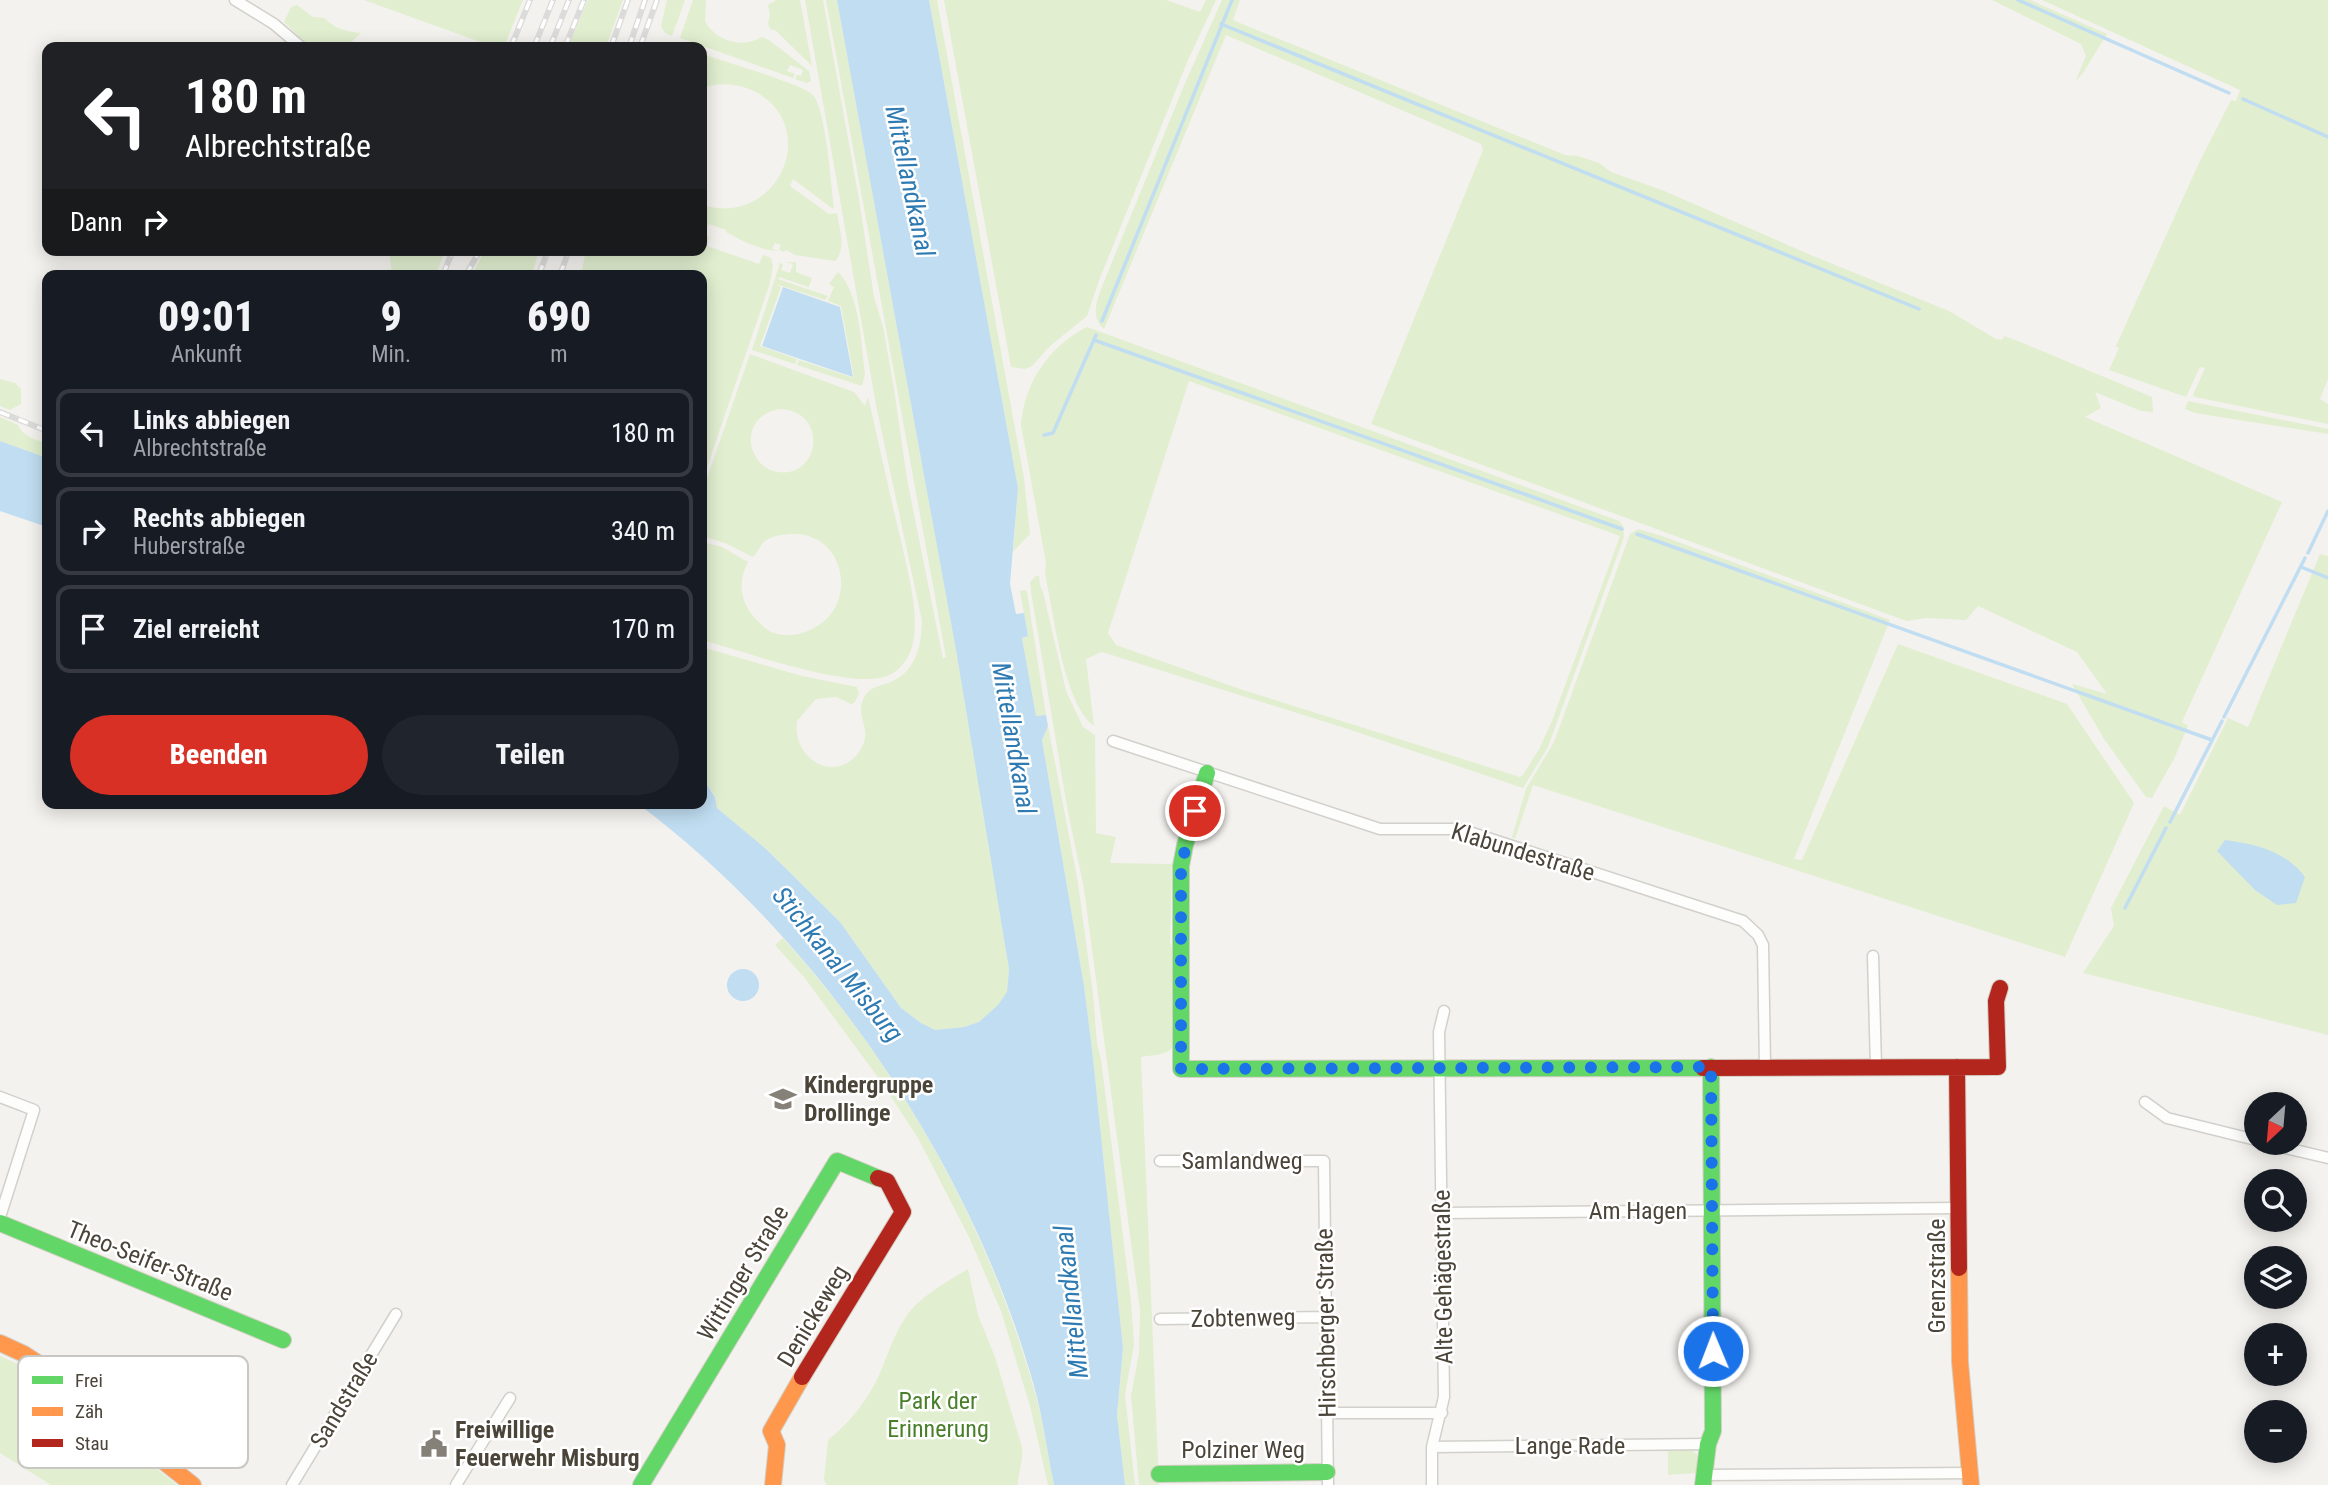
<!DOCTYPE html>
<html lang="de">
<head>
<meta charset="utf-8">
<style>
  :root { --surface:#171b24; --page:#20242c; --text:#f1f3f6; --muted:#9ea1a6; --line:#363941; --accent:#d93025 }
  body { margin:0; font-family:"Roboto Condensed",sans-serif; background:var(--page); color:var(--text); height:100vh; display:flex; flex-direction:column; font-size:26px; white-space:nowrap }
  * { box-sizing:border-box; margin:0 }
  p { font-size:23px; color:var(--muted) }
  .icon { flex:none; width:38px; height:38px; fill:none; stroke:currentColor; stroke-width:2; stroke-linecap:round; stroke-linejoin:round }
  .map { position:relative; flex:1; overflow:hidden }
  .panel { position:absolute; left:42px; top:270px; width:665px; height:539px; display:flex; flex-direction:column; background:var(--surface); border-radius:14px; box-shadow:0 4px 18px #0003 }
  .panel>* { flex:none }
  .hud { position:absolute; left:42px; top:42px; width:665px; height:214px; border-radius:14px; box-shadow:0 4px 18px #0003; background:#202124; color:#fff; overflow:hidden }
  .needle { width:46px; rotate:206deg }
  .controls { position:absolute; left:2244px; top:1092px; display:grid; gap:14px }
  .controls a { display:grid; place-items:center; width:63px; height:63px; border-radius:50%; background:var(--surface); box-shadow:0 4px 18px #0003; font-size:35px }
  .pin { position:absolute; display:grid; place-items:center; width:60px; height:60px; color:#fff; margin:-30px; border:4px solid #fff; border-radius:50%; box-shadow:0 2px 7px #0007 }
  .me { position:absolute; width:77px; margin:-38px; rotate:359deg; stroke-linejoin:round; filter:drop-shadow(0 0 5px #0008) }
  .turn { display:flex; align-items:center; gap:24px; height:147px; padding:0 28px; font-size:32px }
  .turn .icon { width:91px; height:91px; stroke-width:2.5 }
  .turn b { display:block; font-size:49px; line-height:60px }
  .then { display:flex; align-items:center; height:66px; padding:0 28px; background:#0003; gap:14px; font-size:26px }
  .eta { display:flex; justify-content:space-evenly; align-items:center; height:119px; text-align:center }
  .eta b { font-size:42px; font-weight:800; line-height:49px }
  .primary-button { display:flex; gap:14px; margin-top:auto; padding:14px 28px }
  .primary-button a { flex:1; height:80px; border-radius:42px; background:var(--accent); color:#fff; font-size:28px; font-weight:800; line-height:80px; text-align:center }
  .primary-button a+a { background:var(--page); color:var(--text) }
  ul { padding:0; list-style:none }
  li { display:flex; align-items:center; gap:21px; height:88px; margin:0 14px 10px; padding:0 14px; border:4px solid var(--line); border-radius:14px }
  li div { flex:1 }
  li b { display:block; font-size:26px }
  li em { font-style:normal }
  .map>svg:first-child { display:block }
  .green { fill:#e1eecf; fill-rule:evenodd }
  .water { fill:#c0ddf1 }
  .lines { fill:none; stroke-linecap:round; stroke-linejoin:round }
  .stream { stroke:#c0ddf1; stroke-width:3.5 }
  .street-casing { stroke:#d2d0cb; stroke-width:13 }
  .fast-casing { stroke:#d3cfc5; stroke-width:18 }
  .slow-casing { stroke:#d3cfc5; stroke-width:18 }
  .jam-casing { stroke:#d3cfc5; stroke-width:18 }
  .street { stroke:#fdfdfc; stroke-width:10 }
  .fast { stroke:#63d668; stroke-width:16 }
  .slow { stroke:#ff974d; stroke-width:16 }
  .jam { stroke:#b3261e; stroke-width:16 }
  .rail-casing { stroke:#dbdbda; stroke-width:6 }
  .rail { stroke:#fff; stroke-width:3.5; stroke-dasharray:10; stroke-linecap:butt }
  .route { stroke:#1a73e8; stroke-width:12; stroke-dasharray:0 21.6 }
  .labels { text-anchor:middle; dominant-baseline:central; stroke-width:5; stroke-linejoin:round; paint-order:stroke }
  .street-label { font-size:24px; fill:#4b4439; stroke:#fff }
  .poi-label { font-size:24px; font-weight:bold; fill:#4b4439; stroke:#fff; text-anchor:start }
  .park-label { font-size:24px; fill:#4a7f2a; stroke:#fff }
  .water-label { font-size:26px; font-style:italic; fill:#2e7ab2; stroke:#fff }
  .key { fill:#fff; stroke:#c9c7c4; stroke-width:2 }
  .key-label { font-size:19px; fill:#4b4439 }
</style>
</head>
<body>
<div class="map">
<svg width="2328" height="1485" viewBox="0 0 2328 1485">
  <rect width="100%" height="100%" fill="#f4f2ee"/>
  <path class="green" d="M364,0H523L504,47H482L483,43Z
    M588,0H623L606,47H568Z
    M667,0H685L672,36L665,33L661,26Z
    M693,0H706L705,21C715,41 742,49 762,37L769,40L809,71L811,81L807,83L795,79L797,75L801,76L803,70L790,65L787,71L795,74L793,78L680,38Z
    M776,0H800L812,66L775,30H771L768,24L770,15L768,5Z
    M805,0H823L859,199L874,297L883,327L894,389L907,479L943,659L946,657L826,0H837L956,650L1009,969L1007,992L999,1005L979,1022L964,1027L935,1030L921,1023L901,1008L840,922L766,849L717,808L715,796L702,777V647L802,676L857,687L859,694L854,703L851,704L836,697L816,699L797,721C792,759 835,785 859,752C876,728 852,718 865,696C870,687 880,686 888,683C916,673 921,647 922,621L876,405Z
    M929,0H937L1024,478L1030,534L1013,552L1018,488Z
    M944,0H1166L1200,12L1206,0H1216L1188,60L1100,278L1087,316L1050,346L1032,366L1025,369L1011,367Z
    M1222,0H1240L1233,20L1247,26L1565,155L1578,156L1599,163L1611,172L1662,190L1813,256L1949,311L1996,339L2002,340L2004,336L2018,341L2152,397L2153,412L2141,411L2095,392L2101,408L2085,417L2282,502L2182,722L2188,726L2174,759L2152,798L2146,797L2104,739L2072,684L2107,694L2077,652L1978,606L1966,620L1926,618L1907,621L1893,616L1371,424L1483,150L1481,144L1226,35L1104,329C1091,317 1096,304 1101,289L1183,88Z
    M1992,0H2030L2107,34L2083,73L2075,82L2086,56L2081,44Z
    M2042,0H2328V379L2320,399L2328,404V424L2195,397L2193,395L2205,368L2200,367L2186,397L2109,370L2119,348L2116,346L2198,165L2231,100L2236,101L2240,90Z
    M297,5L313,17L325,18C332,28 349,32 361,33L346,47H309L284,22L291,7Z
    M702,54C720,60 805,85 813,95C826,110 831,184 834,207L833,209L793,179L790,186L829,214L837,213C839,228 847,249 835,261L795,255L786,250L784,252L779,250L781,245L775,243L772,249L779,251C761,251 741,240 726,232V230L709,224L706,229H702V205C778,228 823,127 754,91C737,83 719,82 702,88Z
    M702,234L709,237L707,246L759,264L763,255L771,258L773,267L769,286L702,482V275H581L586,250H702Z
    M389,250H445L436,275H392Z
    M485,250H539L532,275H472Z
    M787,262H796V272L812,278L809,287L779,277L778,279L828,296L825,300L776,284L781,287L760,346L797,359L795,364L752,350L780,263L783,264L781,270L790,273L793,264Z
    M838,272C860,293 861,344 865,374L862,386L797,365L799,360L854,378L841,306L828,301L834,287L829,284Z
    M1087,327L1619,521L1623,526L1624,537L1548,747L1523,788L1348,729L1102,652L1086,659L1094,726C1063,703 1054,613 1045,574L1046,563L1021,425C1024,383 1049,346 1087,327ZM1189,381L1620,536L1552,721L1539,749L1523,775L1520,777L1240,689L1116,645L1108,633Z
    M750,354L854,392L865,406L868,397C879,444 889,491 900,537C907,569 918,605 914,637C912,655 901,672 884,677C845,688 743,651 702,640V542L722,547L748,562C736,584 741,607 761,624C764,627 769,632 774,633C785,637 800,635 810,630C860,609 847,531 791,534C782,535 773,535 765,541C760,545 757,553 753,557L725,543L702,536V499L707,478ZM781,409C829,412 820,478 778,472C769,471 760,465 756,457C750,448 749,436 754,426C760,415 770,410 781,409Z
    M0,379L15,383L21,389V404L10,410L0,406Z
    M2188,401L2328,429V434L2195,413L2185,409Z
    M0,417L18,425C22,436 36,440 47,443V458L0,441Z
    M1638,529L1662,536L1890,620L1794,859L1802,860L1898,644L2067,704L2134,803L2065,957L1533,785L1515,839L1512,837L1526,789L1554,742L1630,534Z
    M2320,554L2327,556L2328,555V1035L2083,973L2114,926L2111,908L2164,806L2180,815L2228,718L2248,727Z
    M1036,576H1039L1040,585L1043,592L1066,691L1083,727L1095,735L1096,833L1116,837L1110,863L1172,864L1170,943L1173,951L1174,1046C1166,1056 1152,1055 1141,1057L1159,1485H1139L1131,1396L1139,1353L1140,1310L1084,889L1067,807L1031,592L1030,582Z
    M1025,590L1027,592L1046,715L1036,716L1022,638L1028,636L1020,591Z
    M1048,726L1078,883L1093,994L1097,1044L1101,1059L1131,1301L1134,1344L1125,1395L1135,1485H1125L1117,1415L1123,1348L1092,1049L1084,986L1042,740Z
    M783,938C898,1065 986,1221 1033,1386C1043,1418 1047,1452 1054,1485H1048L1030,1406L1001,1311L970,1239L918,1138L880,1080L804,977L775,945Z
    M968,1269L978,1315L995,1357L1022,1447C1024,1461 1018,1471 1018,1485H827L824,1480L828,1440C851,1422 871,1396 882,1368C890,1348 897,1327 911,1310C926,1293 948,1281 968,1269Z
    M0,1356L31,1370L47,1382L177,1485H51L0,1453Z
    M1662,1447L1691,1449L1697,1455V1473L1668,1475V1452Z"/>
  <path class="water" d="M837,0H929L1018,488L1010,584L1016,614L1024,613L1028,636L1022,638L1036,716L1046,715L1048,726L1042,740L1084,986L1092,1049L1123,1348L1117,1415L1125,1485H1054C1047,1452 1043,1418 1034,1386C972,1165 822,941 637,803H702V777L715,797L717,808L766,849L840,922L901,1008L921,1023L935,1030L964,1027L979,1022L998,1005L1007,992L1009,969L956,650Z
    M783,287L840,307L853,377L762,346Z
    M0,441L47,458V527L0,511Z
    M2225,840C2255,844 2286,851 2305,877L2296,903L2277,905L2255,890L2217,851Z
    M727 985a16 16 0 1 1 32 0a16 16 0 1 1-32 0Z"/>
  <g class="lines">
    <path class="stream" d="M2018,0L2229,93
      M1221,24L1919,309
      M2243,99L2328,137
      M1102,321L1232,0
      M1094,340L1622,529
      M1044,435L1053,433L1096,335
      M1637,534L2212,740
      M2308,553L2328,511
      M2301,567L2328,578
      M2224,717L2305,558
      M2170,822L2222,721
      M2125,908L2166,828"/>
    <defs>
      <path id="street" d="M235,0L274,24L301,47
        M1113,741L1380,829H1460L1743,921L1758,935L1763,945L1765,1067
        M1873,956L1876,1067
        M0,1097L34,1110L0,1217
        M2145,1102L2167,1118L2256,1140
        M2265,1143L2328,1158
        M1160,1161H1324L1328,1485
        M1443,1213L1959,1208
        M1160,1319L1326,1317
        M1327,1413H1442
        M1432,1447L1708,1444
        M1705,1475L1971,1473
        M292,1485L396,1314
        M456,1485L510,1398
        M1432,1485V1447L1444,1397L1439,1032L1444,1011"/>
      <path id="fast" d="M1207,773L1185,845L1181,866V1069L1703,1068
        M0,1223L283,1340
        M1159,1474L1327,1472
        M641,1485L837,1161L878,1178
        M1703,1485L1708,1444L1713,1431L1711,1067"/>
      <path id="slow" d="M1959,1268L1960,1362L1971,1485
        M0,1343L24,1354L47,1369L193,1485
        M773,1485L777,1445L771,1431L802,1377"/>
      <path id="jam" d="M1957,1067L1959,1268
        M1703,1068L1998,1067L1996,1001L2000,988
        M802,1377L903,1212L887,1181L878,1178"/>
    </defs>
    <use href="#street" class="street-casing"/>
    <use href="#fast" class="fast-casing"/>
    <use href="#slow" class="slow-casing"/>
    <use href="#jam" class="jam-casing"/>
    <use href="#street" class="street"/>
    <use href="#fast" class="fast"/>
    <use href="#slow" class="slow"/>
    <use href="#jam" class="jam"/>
    <defs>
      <path id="rail" d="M511,47L530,0
        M534,47L553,0
        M550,47L569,0
        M565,47L584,0
        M611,47L628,0
        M629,47L645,0
        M640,47L657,0
        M443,275L453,250
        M466,275L480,250
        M539,275L548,250
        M560,275L569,250
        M0,412L47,431"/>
    </defs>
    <use href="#rail" class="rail-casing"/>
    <use href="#rail" class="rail"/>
  </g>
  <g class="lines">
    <path class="route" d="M1195,811L1181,866V1069L1711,1067L1713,1351"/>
  </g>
  <defs>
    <symbol id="school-bare" viewBox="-9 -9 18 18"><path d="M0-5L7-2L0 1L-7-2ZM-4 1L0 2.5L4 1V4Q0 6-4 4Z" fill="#868178" stroke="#fff" stroke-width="2.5" paint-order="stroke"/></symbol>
    <symbol id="civic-bare" viewBox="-9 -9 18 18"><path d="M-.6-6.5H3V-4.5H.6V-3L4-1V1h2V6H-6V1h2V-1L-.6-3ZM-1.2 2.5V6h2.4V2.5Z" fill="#868178" stroke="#fff" stroke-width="2.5" paint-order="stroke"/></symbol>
  </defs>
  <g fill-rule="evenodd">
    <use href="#school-bare" x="764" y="1080" width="38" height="38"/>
    <use href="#civic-bare" x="415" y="1425" width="38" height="38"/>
  </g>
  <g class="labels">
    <g class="street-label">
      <text transform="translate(1523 852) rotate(17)">Klabundestraße</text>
      <text x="1242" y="1161">Samlandweg</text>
      <text x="1638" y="1211">Am Hagen</text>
      <text transform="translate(150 1261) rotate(22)">Theo-Seifer-Straße</text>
      <text transform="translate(743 1273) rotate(-59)">Wittinger Straße</text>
      <text transform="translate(1937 1276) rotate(-90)">Grenzstraße</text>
      <text transform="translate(1443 1277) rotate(-91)">Alte Gehägestraße</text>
      <text transform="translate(813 1316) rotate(-59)">Denickeweg</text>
      <text transform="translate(1243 1318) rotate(-1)">Zobtenweg</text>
      <text transform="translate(1326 1323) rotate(-91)">Hirschberger Straße</text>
      <text transform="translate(344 1400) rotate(-59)">Sandstraße</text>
      <text x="1570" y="1446">Lange Rade</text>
      <text x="1243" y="1450">Polziner Weg</text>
    </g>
    <g class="poi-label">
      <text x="804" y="1085">Kindergruppe<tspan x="804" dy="28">Drollinge</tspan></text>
      <text x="455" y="1430">Freiwillige<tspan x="455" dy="28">Feuerwehr Misburg</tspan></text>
    </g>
    <g class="park-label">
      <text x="938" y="1401">Park der<tspan x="938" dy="28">Erinnerung</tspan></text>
    </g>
    <g class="water-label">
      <text transform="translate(910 181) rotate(78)">Mittellandkanal</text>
      <text transform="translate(1014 738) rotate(80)">Mittellandkanal</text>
      <text transform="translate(838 964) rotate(51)">Stichkanal Misburg</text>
      <text transform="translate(1071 1302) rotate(-96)">Mittellandkanal</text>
    </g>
  </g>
  <rect x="18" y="1356" width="230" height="112" rx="10" class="key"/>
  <rect x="32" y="1376" width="31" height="8" fill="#63d668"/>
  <rect x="32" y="1407" width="31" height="9" fill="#ff974d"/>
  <rect x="32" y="1439" width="31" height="8" fill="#b3261e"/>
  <g class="key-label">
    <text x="75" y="1387">Frei</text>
    <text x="75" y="1418">Zäh</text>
    <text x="75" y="1450">Stau</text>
  </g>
</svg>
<div class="controls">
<a><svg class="needle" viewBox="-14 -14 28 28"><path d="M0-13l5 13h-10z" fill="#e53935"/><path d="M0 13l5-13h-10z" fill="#9ea1a6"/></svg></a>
<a><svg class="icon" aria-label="search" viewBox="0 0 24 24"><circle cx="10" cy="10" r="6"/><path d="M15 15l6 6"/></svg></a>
<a><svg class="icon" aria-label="layers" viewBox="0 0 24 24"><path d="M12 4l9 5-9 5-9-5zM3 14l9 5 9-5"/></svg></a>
<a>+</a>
<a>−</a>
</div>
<div class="pin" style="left:1195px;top:811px;background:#d93025"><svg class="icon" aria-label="arrive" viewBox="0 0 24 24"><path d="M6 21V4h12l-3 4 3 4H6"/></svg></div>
<svg class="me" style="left:1713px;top:1351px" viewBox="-20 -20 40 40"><circle r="17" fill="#1a73e8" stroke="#fff" stroke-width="3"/><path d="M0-11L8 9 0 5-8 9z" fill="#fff"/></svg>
<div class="hud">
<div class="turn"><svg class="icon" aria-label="left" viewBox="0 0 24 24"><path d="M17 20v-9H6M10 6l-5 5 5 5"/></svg><div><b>180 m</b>Albrechtstraße</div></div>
<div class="then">Dann<svg class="icon" aria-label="right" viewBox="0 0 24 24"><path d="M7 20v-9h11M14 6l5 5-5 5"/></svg></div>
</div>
<section class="panel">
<div class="eta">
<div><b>09:01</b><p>Ankunft</p></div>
<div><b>9</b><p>Min.</p></div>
<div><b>690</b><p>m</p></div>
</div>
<ul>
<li><svg class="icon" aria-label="left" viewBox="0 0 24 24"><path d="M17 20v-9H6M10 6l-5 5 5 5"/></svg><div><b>Links abbiegen</b><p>Albrechtstraße</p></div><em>180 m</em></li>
<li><svg class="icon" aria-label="right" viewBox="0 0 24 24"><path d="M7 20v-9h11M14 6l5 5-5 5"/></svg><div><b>Rechts abbiegen</b><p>Huberstraße</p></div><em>340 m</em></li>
<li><svg class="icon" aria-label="arrive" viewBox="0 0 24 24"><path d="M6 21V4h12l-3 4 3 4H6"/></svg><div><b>Ziel erreicht</b></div><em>170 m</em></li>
</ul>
<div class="primary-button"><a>Beenden</a><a>Teilen</a></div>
</section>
</div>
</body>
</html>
